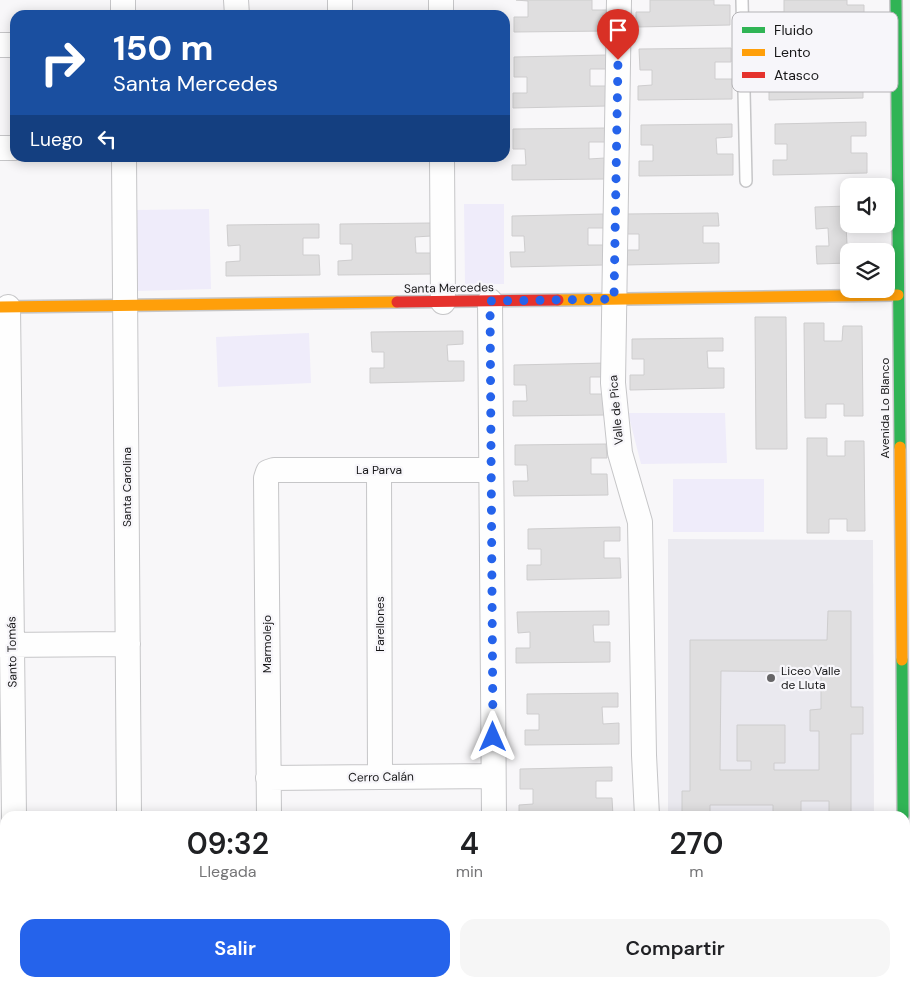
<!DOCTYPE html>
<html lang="es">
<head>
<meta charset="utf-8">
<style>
  :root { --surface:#fff; --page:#f6f6f6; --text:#202124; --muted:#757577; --accent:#2563eb }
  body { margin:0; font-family:"DM Sans",sans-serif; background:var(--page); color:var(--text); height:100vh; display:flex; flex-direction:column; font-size:19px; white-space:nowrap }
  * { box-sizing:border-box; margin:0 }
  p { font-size:16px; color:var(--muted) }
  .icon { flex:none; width:28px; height:28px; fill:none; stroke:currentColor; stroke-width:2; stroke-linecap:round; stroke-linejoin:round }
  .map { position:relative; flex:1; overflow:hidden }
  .drawer { position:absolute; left:0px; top:811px; width:910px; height:176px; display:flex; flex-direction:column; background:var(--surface); border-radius:15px 15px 0 0; box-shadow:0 2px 12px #0003 }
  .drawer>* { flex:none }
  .banner { position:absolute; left:10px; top:10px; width:500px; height:152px; border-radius:15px; box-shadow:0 2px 12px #0003; background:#1a4fa0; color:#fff; overflow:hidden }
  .buttons { position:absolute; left:840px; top:178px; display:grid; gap:10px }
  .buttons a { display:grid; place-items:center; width:55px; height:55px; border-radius:10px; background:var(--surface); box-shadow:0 2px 12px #0003; font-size:25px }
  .pin { position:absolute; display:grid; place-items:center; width:42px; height:42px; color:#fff; margin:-51px -21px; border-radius:50% 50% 50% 0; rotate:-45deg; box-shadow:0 0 5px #0007 }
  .pin .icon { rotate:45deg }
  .me { position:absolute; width:55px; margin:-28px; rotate:0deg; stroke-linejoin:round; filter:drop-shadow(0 0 4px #0008) }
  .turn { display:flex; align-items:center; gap:18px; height:105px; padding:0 20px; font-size:22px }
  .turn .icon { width:65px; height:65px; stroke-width:2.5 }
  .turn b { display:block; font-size:35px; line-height:42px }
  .then { display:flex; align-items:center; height:48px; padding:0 20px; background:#0003; gap:10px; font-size:19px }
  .eta { display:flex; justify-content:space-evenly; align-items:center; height:85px; text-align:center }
  .eta b { font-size:30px; font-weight:600; line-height:35px }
  .action { display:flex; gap:10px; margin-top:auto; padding:10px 20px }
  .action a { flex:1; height:58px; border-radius:15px; background:var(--accent); color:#fff; font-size:20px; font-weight:600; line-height:58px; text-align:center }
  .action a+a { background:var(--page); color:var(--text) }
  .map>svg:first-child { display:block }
  .built { fill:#eae9ef }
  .green { fill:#efecfa }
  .building { fill:#dfdedf; stroke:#cecdce; fill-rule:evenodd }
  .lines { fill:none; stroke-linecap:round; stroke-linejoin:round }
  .lane-casing { stroke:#c6c6c8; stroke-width:14 }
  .street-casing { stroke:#c6c6c8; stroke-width:26 }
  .fast-casing { stroke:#c6c6c8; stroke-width:14 }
  .slow-casing { stroke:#c6c6c8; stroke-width:14 }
  .jam-casing { stroke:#c6c6c8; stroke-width:14 }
  .lane { stroke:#fefefe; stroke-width:11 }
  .street { stroke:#fefefe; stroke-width:24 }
  .fast { stroke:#30b455; stroke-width:11 }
  .slow { stroke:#ff9f0a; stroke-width:11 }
  .jam { stroke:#e5322d; stroke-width:11 }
  .route { stroke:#2563eb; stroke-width:9; stroke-dasharray:0 16.2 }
  .poi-dot { fill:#666567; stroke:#f7f6fa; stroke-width:2 }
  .labels { text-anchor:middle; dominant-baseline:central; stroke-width:4.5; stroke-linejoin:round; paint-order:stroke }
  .street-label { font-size:12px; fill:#171718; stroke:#f7f6fa }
  .poi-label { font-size:12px; fill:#171718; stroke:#f7f6fa; text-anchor:start }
  .key { fill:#f7f6fa; stroke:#b4b3b6; stroke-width:1 }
  .key-label { font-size:14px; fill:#171718 }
</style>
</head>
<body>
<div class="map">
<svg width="910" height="987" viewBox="0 0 910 987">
  <rect width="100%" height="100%" fill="#f8f7f9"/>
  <path class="built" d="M668,539L873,540L874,816H668Z"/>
  <path class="green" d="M464,204H504V284H465Z
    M209,209L211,289L137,291L136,210Z
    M309,333L311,383L218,387L216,337Z
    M628,413H725L727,463L641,464Z
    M673,479H764V532H673Z"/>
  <path class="building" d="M516,0H592V10H608V31L514,32V17H528V1Z
    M650,0H714V5H730V25L636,27V12H650Z
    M784,0H847V5H864V26L770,27V12H784Z
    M731,48V62H715V79H732V99L638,100V86L652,85V70H640L639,49Z
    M862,48V61L846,62V78H863V98L769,100V85H783V69H771L770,49Z
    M606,55V69H590V86H606L607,106L513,108V93H527V77H514V57Z
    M866,122V136H851V153H867V173L773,175V160H787V144H775V124Z
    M732,124V137L716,138L717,154H733V175L639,176V161H653V145H641V125Z
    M605,128V142H589V159L605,158L606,179L512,180V165H526L525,149H513V129Z
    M849,206V224H860L846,225L847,244H862V251H849V263L817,264L816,246H829L828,228L816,229L815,207Z
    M718,213L719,226H703V243H719V263L625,265V250H639V234H627L626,214Z
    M603,214L604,228H588V245H604V265L511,267L510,252H525L524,236H512V216Z
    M431,223V236L415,237L416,253H432V274L338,275V261L352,260V244H340V224Z
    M319,224V238H303V255H319L320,275L226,276V262L240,261V245L228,246L227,225Z
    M755,317H786L787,449H756Z
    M804,323H824V341H842L843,326H862L863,416H844V404H826V418H805Z
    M463,331V344L447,345L448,361H464V381L370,383V368H384V352H372L371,332Z
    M723,338V351H707L708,368H724V388L630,390V375H644V359H632V339Z
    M606,363V377H590V394H606L607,415L513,416V401H527L526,385H514V365Z
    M807,438H827V456H845V441H864L865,531H847V519H829V533H807Z
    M606,444L607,458H591V474H607L608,495L514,496L513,481H528L527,465H515V445Z
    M620,527V541H604V558H620L621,578L527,580V565H541V549H528V529Z
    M609,611V625H593L594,642H610V662L516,663V648H530V632L518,633L517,612Z
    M828,611H851V707H863V734H851V816H829V801H801V816H773V805H710V816H682V791H690V640H827ZM721,671L821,672V709L810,710V731H819V770H774V763H785V725H737V761H751V770H720Z
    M618,693V707H602L603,724L619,723V744L525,745V730H539V714H527V694Z
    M612,767V781H596V798H612L613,816H519V805L533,804V789H520V769Z"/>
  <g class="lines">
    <defs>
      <path id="lane" d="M742,0L746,181"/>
      <path id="street" d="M123,0V15
        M236,0L237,15
        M340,0V15
        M441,0V15
        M619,0L613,383L620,453L640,522L644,755L647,816
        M0,45H15
        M0,148H15
        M124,158L129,816
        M442,158L443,302
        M490,301L494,816
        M8,307L14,816
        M379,470L380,777
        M0,645L128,644
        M268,778L493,776
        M269,816L266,478L268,472L274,470H491
        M0,898H5
        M131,982V987
        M270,982V987
        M495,982V987
        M781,982V987"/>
      <path id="fast" d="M896,0L900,447
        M902,660L903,816
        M905,982V987"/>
      <path id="slow" d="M558,300L898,295
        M0,307L397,302
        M900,447L902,660"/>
      <path id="jam" d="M397,302L558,300"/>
    </defs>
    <use href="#lane" class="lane-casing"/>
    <use href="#street" class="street-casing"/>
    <use href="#fast" class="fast-casing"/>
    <use href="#slow" class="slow-casing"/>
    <use href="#jam" class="jam-casing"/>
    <use href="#lane" class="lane"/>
    <use href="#street" class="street"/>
    <use href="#fast" class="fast"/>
    <use href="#slow" class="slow"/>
    <use href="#jam" class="jam"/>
  </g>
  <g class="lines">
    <path class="route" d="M493,737L490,301L614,299L618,60"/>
  </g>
  <circle class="poi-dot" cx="771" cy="678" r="5"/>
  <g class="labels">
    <g class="street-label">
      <text transform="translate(449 288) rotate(-1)">Santa Mercedes</text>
      <text transform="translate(885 408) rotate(-90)">Avenida Lo Blanco</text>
      <text transform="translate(616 410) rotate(-95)">Valle de Pica</text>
      <text x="379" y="470">La Parva</text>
      <text transform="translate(127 487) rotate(-90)">Santa Carolina</text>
      <text transform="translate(380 624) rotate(-90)">Farellones</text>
      <text transform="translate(267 644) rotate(-90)">Marmolejo</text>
      <text transform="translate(12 652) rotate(-91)">Santo Tomás</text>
      <text transform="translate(381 777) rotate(-1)">Cerro Calán</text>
    </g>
    <g class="poi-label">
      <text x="781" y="671">Liceo Valle<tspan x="781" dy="14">de Lluta</tspan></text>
    </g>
  </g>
  <rect x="732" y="12" width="166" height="80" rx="8" class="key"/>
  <rect x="742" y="27" width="23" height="6" fill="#30b455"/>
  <rect x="742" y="49" width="23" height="7" fill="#ff9f0a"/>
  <rect x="742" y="72" width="23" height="6" fill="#e5322d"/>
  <g class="key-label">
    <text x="774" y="35">Fluido</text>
    <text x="774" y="57">Lento</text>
    <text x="774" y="80">Atasco</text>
  </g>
</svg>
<div class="buttons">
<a><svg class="icon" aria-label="sound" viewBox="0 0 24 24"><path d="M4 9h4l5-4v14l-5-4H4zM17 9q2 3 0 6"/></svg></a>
<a><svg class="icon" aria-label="layers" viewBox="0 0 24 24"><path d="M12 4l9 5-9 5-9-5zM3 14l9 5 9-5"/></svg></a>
</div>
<div class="pin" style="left:618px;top:60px;background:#d93025"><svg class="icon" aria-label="arrive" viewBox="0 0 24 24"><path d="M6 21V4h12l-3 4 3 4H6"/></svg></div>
<svg class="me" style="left:493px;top:737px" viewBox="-20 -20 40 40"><path d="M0-17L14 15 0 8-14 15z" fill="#2563eb" stroke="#fff" stroke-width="4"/></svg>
<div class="banner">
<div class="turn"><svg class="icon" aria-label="right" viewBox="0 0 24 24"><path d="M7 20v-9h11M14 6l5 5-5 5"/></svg><div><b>150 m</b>Santa Mercedes</div></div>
<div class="then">Luego<svg class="icon" aria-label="left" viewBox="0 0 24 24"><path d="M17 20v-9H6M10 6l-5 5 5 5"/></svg></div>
</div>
<section class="drawer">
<div class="eta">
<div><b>09:32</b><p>Llegada</p></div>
<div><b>4</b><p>min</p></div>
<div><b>270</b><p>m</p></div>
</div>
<div class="action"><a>Salir</a><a>Compartir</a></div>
</section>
</div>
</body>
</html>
